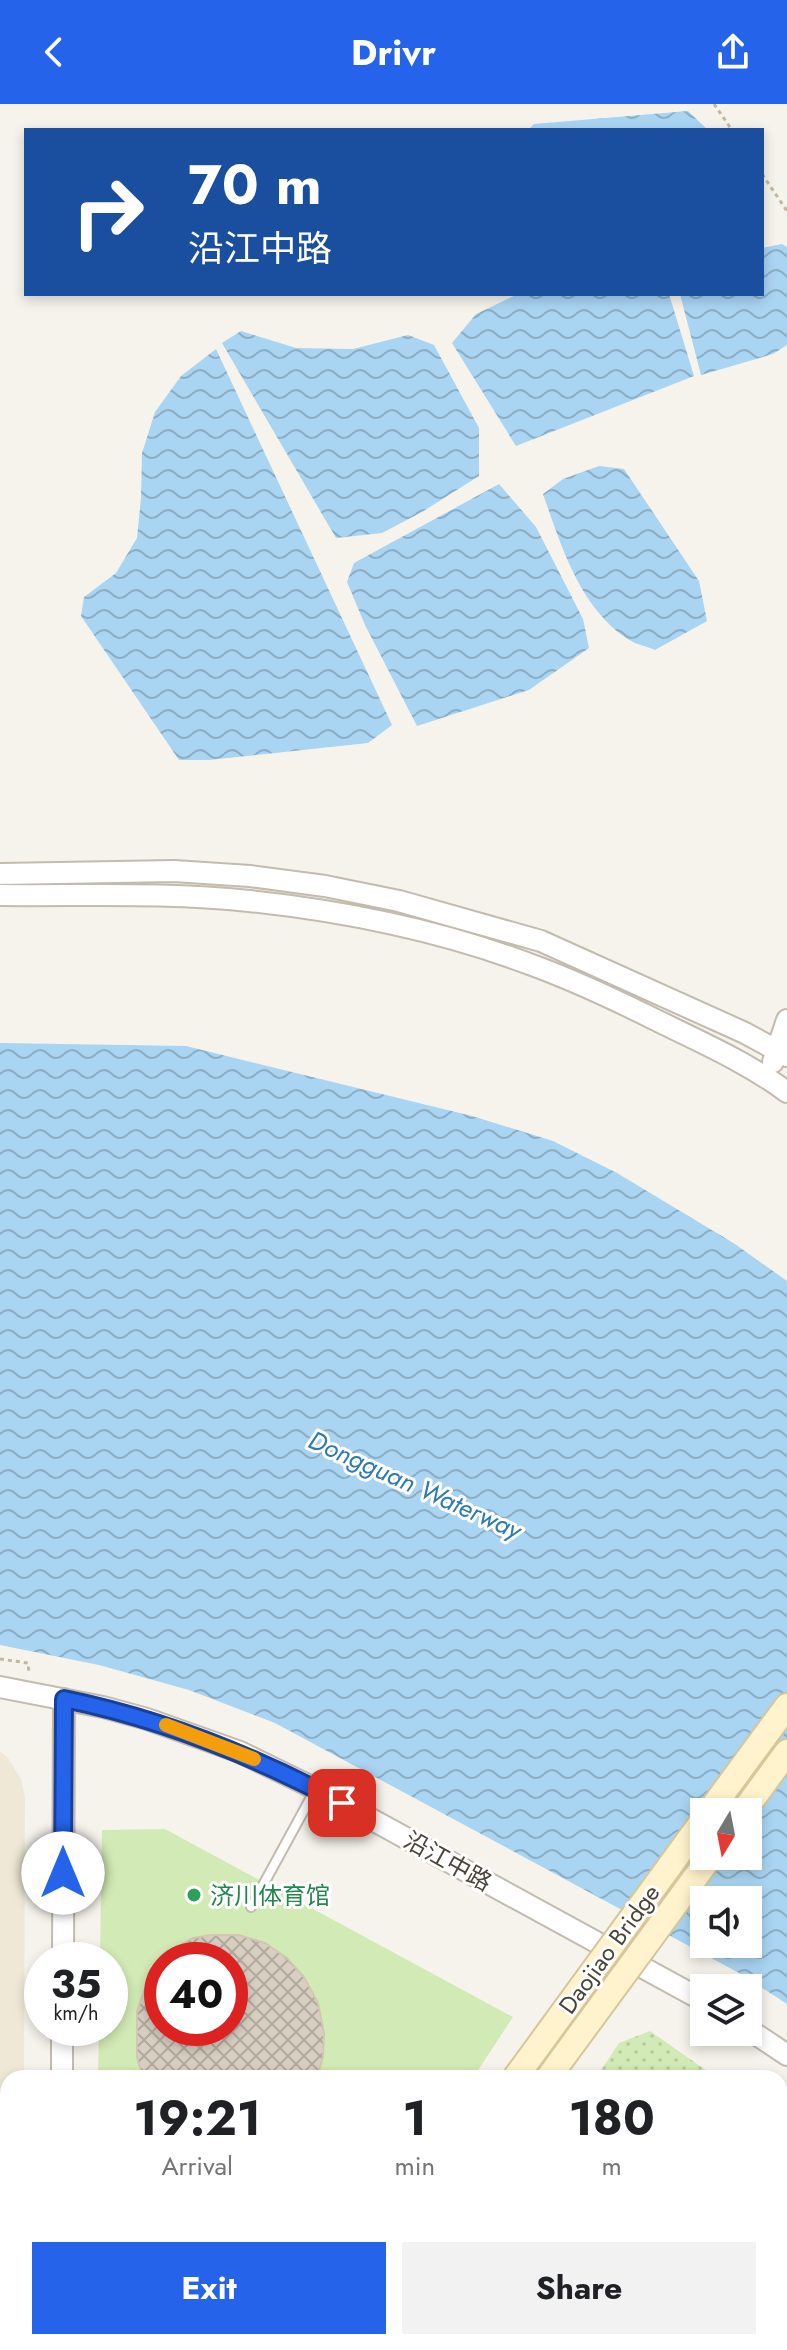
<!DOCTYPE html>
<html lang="en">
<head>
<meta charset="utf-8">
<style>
  :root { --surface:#fff; --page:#f2f2f2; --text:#202124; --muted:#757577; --accent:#2563eb }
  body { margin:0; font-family:Jost,"Noto Sans SC",sans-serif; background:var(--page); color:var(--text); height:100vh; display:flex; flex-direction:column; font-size:30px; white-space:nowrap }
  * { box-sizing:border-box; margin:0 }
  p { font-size:26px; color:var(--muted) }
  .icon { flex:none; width:44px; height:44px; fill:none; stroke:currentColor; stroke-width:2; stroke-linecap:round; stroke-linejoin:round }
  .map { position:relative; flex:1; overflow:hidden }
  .panel { position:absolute; left:0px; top:1966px; width:788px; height:280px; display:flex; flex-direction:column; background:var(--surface); border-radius:24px 24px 0 0; box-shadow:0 4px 12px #0003 }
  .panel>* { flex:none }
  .hud { position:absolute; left:24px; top:24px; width:740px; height:168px; border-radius:0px; box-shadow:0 4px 12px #0003; background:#1a4fa0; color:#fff; overflow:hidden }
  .needle { width:52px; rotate:190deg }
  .buttons { position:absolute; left:690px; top:1694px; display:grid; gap:16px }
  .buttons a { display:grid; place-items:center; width:72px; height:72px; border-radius:0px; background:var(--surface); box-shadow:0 4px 12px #0003; font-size:40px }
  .speed { position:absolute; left:24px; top:1838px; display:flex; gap:16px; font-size:40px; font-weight:700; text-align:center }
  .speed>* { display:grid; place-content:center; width:104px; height:104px; border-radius:50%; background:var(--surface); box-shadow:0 4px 12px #0003; line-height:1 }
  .speed small { font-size:20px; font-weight:400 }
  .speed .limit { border:12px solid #d22; background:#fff; color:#111 }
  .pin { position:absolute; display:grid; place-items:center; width:68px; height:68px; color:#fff; margin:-34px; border-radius:16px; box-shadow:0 4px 12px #0006 }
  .me { position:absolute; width:88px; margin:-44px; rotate:0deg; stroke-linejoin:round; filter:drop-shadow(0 0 6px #0008) }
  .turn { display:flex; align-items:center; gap:28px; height:168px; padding:0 32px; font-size:36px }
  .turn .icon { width:104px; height:104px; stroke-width:2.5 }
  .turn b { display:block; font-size:56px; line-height:68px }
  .eta { display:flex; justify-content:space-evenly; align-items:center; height:136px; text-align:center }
  .eta b { font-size:48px; font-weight:700; line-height:56px }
  .cta { display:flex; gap:16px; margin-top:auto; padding:16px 32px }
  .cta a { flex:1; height:92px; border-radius:0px; background:var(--accent); color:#fff; font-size:32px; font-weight:700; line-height:92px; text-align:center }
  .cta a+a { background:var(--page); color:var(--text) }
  header { display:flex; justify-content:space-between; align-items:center; height:104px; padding:0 32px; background:var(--accent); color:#fff; font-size:36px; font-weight:700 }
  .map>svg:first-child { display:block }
  .education { fill:#efe8d6 }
  .green { fill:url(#green-dots) }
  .pitch { fill:#d2eab5; fill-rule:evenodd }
  .parking { fill:#e5e3e0 }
  .water { fill:url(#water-waves); fill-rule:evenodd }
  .building { fill:url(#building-cross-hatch); stroke:#d3c7b4; stroke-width:2 }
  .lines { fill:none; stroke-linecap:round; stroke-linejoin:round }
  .service-casing { stroke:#c2bbae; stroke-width:12 }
  .tertiary-casing { stroke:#c2bbae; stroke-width:24 }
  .secondary-casing { stroke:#d6c79b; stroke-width:28 }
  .path { stroke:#c4b79f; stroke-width:3; stroke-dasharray:4 4; stroke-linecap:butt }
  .service { stroke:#fff; stroke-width:8 }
  .tertiary { stroke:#fff; stroke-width:20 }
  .secondary { stroke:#fff3cd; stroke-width:24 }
  .secondary-bridge-casing { stroke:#d6c79b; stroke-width:28; stroke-linecap:butt }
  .secondary-bridge { stroke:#fff3cd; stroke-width:24 }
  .route-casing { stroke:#184099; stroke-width:20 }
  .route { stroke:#2563eb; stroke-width:14 }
  .slow { stroke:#f59e0b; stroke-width:14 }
  .leisure-dot { fill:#2e9e5b; stroke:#fff; stroke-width:3 }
  .labels { text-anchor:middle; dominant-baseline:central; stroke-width:6; stroke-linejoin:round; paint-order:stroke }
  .street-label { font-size:24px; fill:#4b4439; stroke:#fff }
  .leisure-label { font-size:24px; fill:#27864d; stroke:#fff; text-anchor:start }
  .water-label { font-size:26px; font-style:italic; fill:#2e7ab2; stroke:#fff }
</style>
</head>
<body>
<header><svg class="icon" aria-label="back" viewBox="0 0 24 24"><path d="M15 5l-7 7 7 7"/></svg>Drivr<svg class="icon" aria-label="share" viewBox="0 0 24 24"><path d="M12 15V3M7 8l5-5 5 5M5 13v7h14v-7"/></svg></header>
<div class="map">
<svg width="787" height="2246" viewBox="0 0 787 2246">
  <defs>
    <pattern id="green-dots" width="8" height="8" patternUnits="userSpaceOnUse" patternTransform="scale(2)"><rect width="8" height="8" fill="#d2eab5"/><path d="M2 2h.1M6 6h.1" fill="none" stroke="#b6ca9c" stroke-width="1.8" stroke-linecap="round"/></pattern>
    <pattern id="water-waves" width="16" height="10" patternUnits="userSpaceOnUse" patternTransform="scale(2)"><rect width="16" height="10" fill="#a9d4f2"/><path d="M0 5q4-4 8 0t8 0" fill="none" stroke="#8caec5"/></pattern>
    <pattern id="building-cross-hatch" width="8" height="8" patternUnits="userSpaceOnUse" patternTransform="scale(2)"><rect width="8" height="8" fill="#d8cfc1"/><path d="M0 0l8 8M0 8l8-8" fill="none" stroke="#b1aa9e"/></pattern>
  </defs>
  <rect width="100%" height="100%" fill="#f6f3ec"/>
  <path class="education" d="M0,1647L8,1654L21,1675L25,1694L24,1974H8V2238H23V2246H0Z"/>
  <path class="green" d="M650,1927L717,1974H596L619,1939Z
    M780,2018L787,2023V2246H438L440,2238H780Z
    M94,2238H340L338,2246H94Z"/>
  <path class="pitch" d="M165,1725L513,1913L473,1974H98L99,1924H110V1856H100L102,1726ZM162,1856H230V1924H162Z"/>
  <path class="parking" d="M0,2199H8V2238H21V2246H0Z"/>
  <path class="water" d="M688,7L708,26H528L534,20Z
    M782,140L787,143V241L773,250L701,271L680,190H762V144Z
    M518,190H669L694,272L516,342L452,239L476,210Z
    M241,227L296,244L353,245L408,231L434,241L479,324V372L422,408L382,429L336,434L222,239Z
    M216,245L392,621L368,639L209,656H179L81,512L84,493L116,469L137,434L141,394L142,349L155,308L181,272Z
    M599,362L624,365L699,477L707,517L655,546C646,542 634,540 626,534C579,502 561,441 543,390L563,375Z
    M499,380L536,423L583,515L589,544L529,586L417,622L365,521L347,478L354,459Z
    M0,939L186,942L472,1012L553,1037L617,1069L735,1140L787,1177V1900L739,1869L275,1619L189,1586L99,1561L0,1541ZM704,1708H748V1752H704ZM704,1796H748V1840H704Z"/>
  <path class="building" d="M212,1831H239L265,1839L287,1854L304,1873L318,1899L324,1929L323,1953L317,1974H143L137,1953V1908L144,1887L162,1857V1924H230V1856H163L175,1844L193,1834Z"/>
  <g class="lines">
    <defs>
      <path id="service" d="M251,1803L315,1686
        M0,2161H8"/>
      <path id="tertiary" d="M0,770L174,767L250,772L325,782L399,797L541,837L745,929L787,952
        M0,791C83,792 166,788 249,797C344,807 442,827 532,861C576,877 618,897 660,918C703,939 748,959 787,988
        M773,958L787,916
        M0,1583L103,1603L147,1615L240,1648L316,1685L704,1897
        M63,1856L64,1595
        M748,1925L787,1951
        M62,1974V1924
        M60,2246V2238"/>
      <path id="secondary" d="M709,1708L787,1602
        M743,1708L787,1648
        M371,2246L374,2238
        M399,2246L402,2238"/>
    </defs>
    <use href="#service" class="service-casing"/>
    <use href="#tertiary" class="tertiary-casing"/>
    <use href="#secondary" class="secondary-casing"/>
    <path class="path" d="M714,0L732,26
      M762,70L787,107
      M0,1555L28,1559L29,1569"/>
    <use href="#service" class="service"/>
    <use href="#tertiary" class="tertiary"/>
    <use href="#secondary" class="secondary"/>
    <defs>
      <path id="secondary-bridge" d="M515,1974L704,1715
        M548,1974L711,1752"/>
    </defs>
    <use href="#secondary-bridge" class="secondary-bridge-casing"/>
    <use href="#secondary-bridge" class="secondary-bridge"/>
  </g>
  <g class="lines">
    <defs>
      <path id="route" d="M63,1769L64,1595C163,1615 254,1652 342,1699"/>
    </defs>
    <use href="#route" class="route-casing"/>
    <use href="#route" class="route"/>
    <path class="slow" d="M166,1621L254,1655"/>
  </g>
  <circle class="leisure-dot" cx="194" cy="1791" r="8"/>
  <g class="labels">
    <g class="street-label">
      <text transform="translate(448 1757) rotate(29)">沿江中路</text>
      <text transform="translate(609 1845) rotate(-54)">Daojiao Bridge</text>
    </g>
    <g class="leisure-label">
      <text x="210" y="1791">济川体育馆</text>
    </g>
    <g class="water-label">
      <text transform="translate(415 1381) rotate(24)">Dongguan Waterway</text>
    </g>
  </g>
</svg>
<div class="buttons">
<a><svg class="needle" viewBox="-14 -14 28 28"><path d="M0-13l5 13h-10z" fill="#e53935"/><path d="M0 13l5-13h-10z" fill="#757577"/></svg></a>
<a><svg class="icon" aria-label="sound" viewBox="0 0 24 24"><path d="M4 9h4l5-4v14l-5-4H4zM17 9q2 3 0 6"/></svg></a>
<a><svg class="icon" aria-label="layers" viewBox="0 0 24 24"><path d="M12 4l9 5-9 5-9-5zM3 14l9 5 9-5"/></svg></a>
</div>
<div class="speed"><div>35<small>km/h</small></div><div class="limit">40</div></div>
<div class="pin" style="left:342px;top:1699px;background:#d93025"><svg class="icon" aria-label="arrive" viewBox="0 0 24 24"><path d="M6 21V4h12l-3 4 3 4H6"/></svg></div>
<svg class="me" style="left:63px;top:1769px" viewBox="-20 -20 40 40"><circle r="19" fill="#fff"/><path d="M0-13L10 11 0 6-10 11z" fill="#2563eb"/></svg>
<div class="hud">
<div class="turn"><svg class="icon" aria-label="right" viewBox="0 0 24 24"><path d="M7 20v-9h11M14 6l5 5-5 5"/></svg><div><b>70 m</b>沿江中路</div></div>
</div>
<section class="panel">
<div class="eta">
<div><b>19:21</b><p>Arrival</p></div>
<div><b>1</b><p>min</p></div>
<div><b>180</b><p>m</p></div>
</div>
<div class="cta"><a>Exit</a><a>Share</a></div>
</section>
</div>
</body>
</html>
